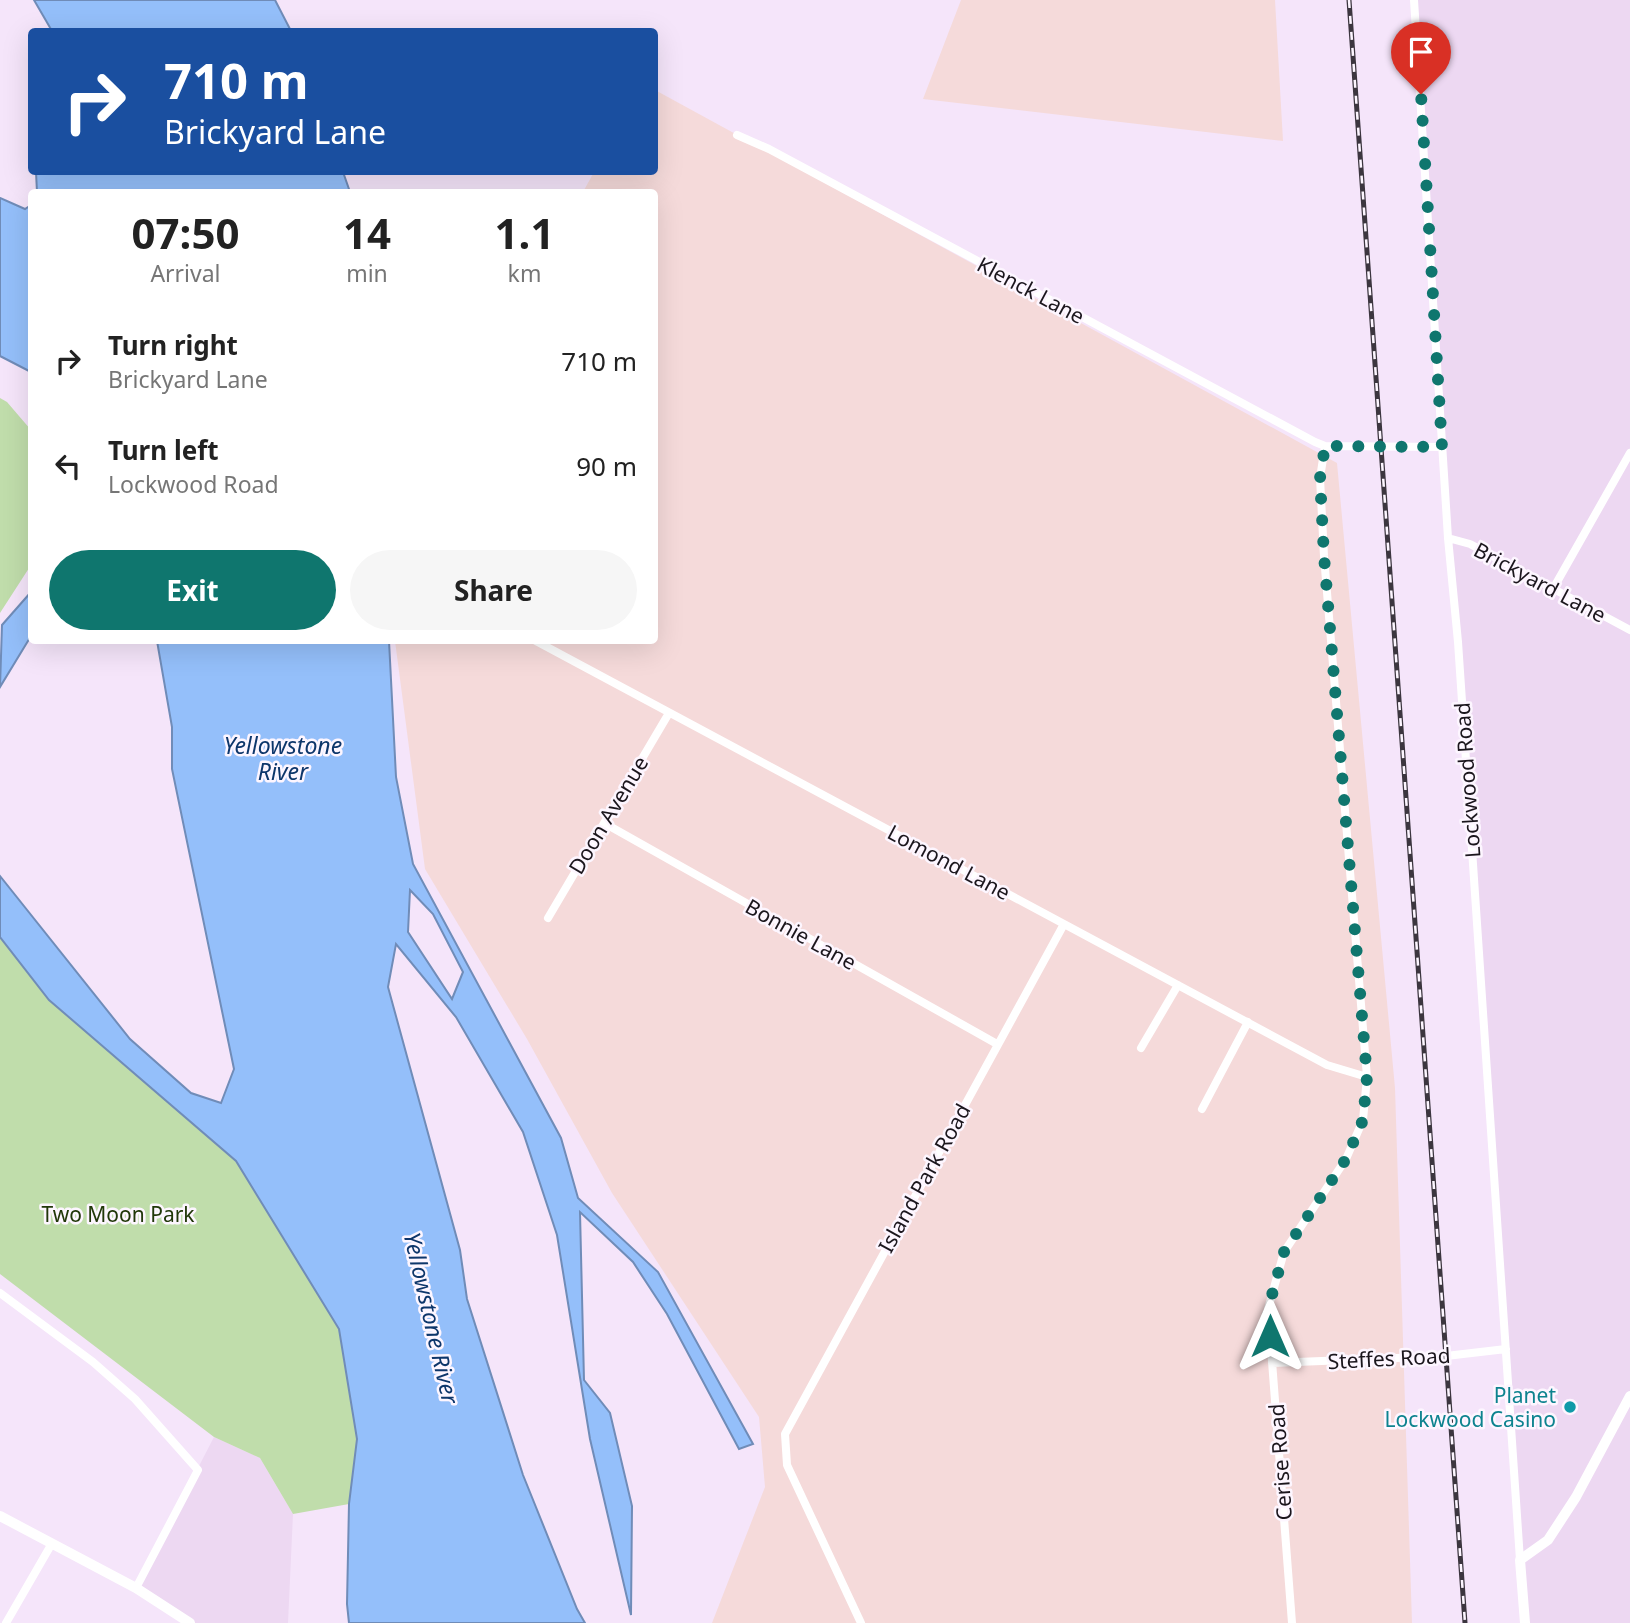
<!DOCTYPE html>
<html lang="en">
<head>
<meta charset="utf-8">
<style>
  :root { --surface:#fff; --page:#f6f6f6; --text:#222; --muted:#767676; --accent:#0f766e }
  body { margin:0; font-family:"Noto Sans",sans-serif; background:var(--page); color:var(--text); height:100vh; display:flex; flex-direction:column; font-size:26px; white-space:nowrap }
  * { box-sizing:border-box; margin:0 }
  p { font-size:23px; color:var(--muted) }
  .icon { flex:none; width:38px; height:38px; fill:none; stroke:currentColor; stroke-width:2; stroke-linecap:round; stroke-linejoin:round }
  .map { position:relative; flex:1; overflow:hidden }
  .side { position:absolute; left:28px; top:189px; width:630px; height:455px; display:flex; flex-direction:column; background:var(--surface); border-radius:7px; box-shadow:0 7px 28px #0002 }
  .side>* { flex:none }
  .banner { position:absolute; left:28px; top:28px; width:630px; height:147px; border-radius:7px; box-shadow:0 7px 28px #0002; background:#1a4fa0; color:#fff; overflow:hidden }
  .pin { position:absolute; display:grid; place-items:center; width:60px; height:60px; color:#fff; margin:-72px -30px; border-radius:50% 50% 50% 0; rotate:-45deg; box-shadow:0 0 7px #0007 }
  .pin .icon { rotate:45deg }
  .me { position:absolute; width:77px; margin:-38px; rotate:0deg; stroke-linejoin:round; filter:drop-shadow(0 0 5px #0008) }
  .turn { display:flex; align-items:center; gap:24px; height:147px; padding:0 21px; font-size:32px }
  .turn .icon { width:91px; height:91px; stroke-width:2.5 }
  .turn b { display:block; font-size:49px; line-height:60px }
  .eta { display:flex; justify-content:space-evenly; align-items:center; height:119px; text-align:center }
  .eta b { font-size:42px; font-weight:700; line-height:49px }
  .button { display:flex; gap:14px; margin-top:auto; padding:14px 21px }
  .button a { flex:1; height:80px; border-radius:42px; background:var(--accent); color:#fff; font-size:28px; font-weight:700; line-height:80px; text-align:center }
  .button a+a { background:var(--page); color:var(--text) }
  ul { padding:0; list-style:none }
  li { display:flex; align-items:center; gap:21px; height:105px; padding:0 21px }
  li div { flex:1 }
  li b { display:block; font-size:26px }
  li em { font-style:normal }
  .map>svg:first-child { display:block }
  .built { fill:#edd8f2 }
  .industrial { fill:#f5dada }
  .green { fill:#c0ddab }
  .water { fill:#94bffa; stroke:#708cb8; stroke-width:2; fill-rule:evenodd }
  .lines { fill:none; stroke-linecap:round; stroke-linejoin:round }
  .minor { stroke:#fff; stroke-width:8 }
  .tertiary { stroke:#fff; stroke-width:10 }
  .secondary { stroke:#fff; stroke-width:10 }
  .rail-casing { stroke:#3c363f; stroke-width:5 }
  .rail { stroke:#fdf6ff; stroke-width:2.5; stroke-dasharray:8; stroke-linecap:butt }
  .route { stroke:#0f766e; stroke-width:12; stroke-dasharray:0 21.6 }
  .culture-dot { fill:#0f9aa8; stroke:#fdf6ff; stroke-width:2.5 }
  .labels { text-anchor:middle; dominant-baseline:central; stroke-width:5; stroke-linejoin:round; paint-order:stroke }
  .street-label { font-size:21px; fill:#1b161d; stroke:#fdf6ff }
  .park-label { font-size:21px; fill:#213809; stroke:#fdf6ff }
  .culture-label { font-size:21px; fill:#0d838f; stroke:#fdf6ff; text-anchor:end }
  .water-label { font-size:23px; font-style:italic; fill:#0d366b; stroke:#fdf6ff }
</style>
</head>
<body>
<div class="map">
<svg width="1630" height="1623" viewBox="0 0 1630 1623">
  <rect width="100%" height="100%" fill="#f5e5fa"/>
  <path class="built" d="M1414,0H1630V1623H1526Z
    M214,1437L260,1458L293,1514L288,1623H190L136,1588Z"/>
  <path class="industrial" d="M961,0H1275L1283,141L923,99Z
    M655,90L1337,463L1395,1088L1412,1623H712L765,1487L759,1417L612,1193L527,1039L425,869L395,641L654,640V192H583L594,172H654Z"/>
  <path class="green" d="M0,398L7,402L31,430V565L0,613Z
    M0,937L49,1000L236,1161L339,1329L357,1439L349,1504L293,1514L260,1458L214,1437L0,1274Z"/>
  <path class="water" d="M34,0H275L291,31H52Z
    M36,172H343L350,192H37Z
    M0,198L25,209L31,205V372L0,356Z
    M31,592V636L0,687L2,625Z
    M157,641H389L396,777L413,864L561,1138L578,1198L658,1272L753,1444L739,1449L667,1314L633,1262L580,1212L584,1380L610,1413L632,1506L631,1615L590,1439L557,1235L523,1132L456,1017L396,944L388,987L460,1250L467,1299L523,1475L577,1609L585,1623H349L347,1604L349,1504L357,1439L339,1329L236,1161L49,1000L0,937V876L130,1039L191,1093L221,1103L234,1069L172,769V727ZM410,890L433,914L463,972L452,999L408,932Z"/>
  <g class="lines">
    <path class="minor" d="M1414,0L1448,538L1458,642L1520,1560
      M737,135L769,149L1315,442L1325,446L1442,447
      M1448,538L1470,544L1630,630
      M1553,589L1630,453
      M534,640L1327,1065L1367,1077
      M604,823L997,1044
      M548,918L669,713
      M1141,1048L1178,985
      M1202,1109L1248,1022
      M0,1293L93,1362L135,1399L198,1470L136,1588
      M1272,1363L1446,1356L1506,1349
      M6,1623L51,1545
      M861,1623L787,1465L785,1434L1064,924
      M1292,1623L1268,1309L1284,1252L1346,1159L1363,1120L1367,1077L1324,556L1320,478L1325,446"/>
    <path class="tertiary" d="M1525,1623L1520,1560L1548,1540L1576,1497L1630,1396"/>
    <path class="secondary" d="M0,1516L136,1588L190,1623"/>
    <defs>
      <path id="rail" d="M1349,0L1465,1623"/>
    </defs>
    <use href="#rail" class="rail-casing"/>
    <use href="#rail" class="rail"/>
  </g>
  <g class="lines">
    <path class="route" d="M1270,1336L1268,1309L1284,1252L1346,1159L1363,1120L1367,1077L1324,556L1320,478L1325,446L1442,447L1421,94"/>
  </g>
  <circle class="culture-dot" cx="1570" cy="1407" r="7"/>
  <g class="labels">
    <g class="street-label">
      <text transform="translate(1031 290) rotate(28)">Klenck Lane</text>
      <text transform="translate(1540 582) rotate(28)">Brickyard Lane</text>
      <text transform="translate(1467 780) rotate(-94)">Lockwood Road</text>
      <text transform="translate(608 815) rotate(-59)">Doon Avenue</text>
      <text transform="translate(949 862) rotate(28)">Lomond Lane</text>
      <text transform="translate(801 934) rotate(29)">Bonnie Lane</text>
      <text transform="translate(924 1178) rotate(-61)">Island Park Road</text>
      <text transform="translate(1389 1358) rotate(-3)">Steffes Road</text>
      <text transform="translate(1280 1462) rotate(-94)">Cerise Road</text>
    </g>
    <g class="park-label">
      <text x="118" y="1214">Two Moon Park</text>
    </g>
    <g class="culture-label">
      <text x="1556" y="1395">Planet<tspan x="1556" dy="24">Lockwood Casino</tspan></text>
    </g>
    <g class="water-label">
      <text x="283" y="745">Yellowstone<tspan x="283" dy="26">River</tspan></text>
      <text transform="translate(432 1318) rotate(77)">Yellowstone River</text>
    </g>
  </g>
</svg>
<div class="pin" style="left:1421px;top:94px;background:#d93025"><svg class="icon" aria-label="arrive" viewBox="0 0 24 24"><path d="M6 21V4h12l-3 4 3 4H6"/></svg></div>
<svg class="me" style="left:1270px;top:1336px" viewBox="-20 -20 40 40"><path d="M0-17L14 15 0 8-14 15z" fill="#0f766e" stroke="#fff" stroke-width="4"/></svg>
<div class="banner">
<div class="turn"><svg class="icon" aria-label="right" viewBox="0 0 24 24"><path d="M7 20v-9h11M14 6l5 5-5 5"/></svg><div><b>710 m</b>Brickyard Lane</div></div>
</div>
<section class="side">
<div class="eta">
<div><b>07:50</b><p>Arrival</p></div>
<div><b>14</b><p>min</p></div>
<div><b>1.1</b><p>km</p></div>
</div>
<ul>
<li><svg class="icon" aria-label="right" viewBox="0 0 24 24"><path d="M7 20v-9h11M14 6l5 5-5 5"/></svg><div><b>Turn right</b><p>Brickyard Lane</p></div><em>710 m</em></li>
<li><svg class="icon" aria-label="left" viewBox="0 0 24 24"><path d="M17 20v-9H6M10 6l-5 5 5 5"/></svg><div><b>Turn left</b><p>Lockwood Road</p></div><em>90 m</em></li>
</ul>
<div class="button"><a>Exit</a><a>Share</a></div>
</section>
</div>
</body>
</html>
